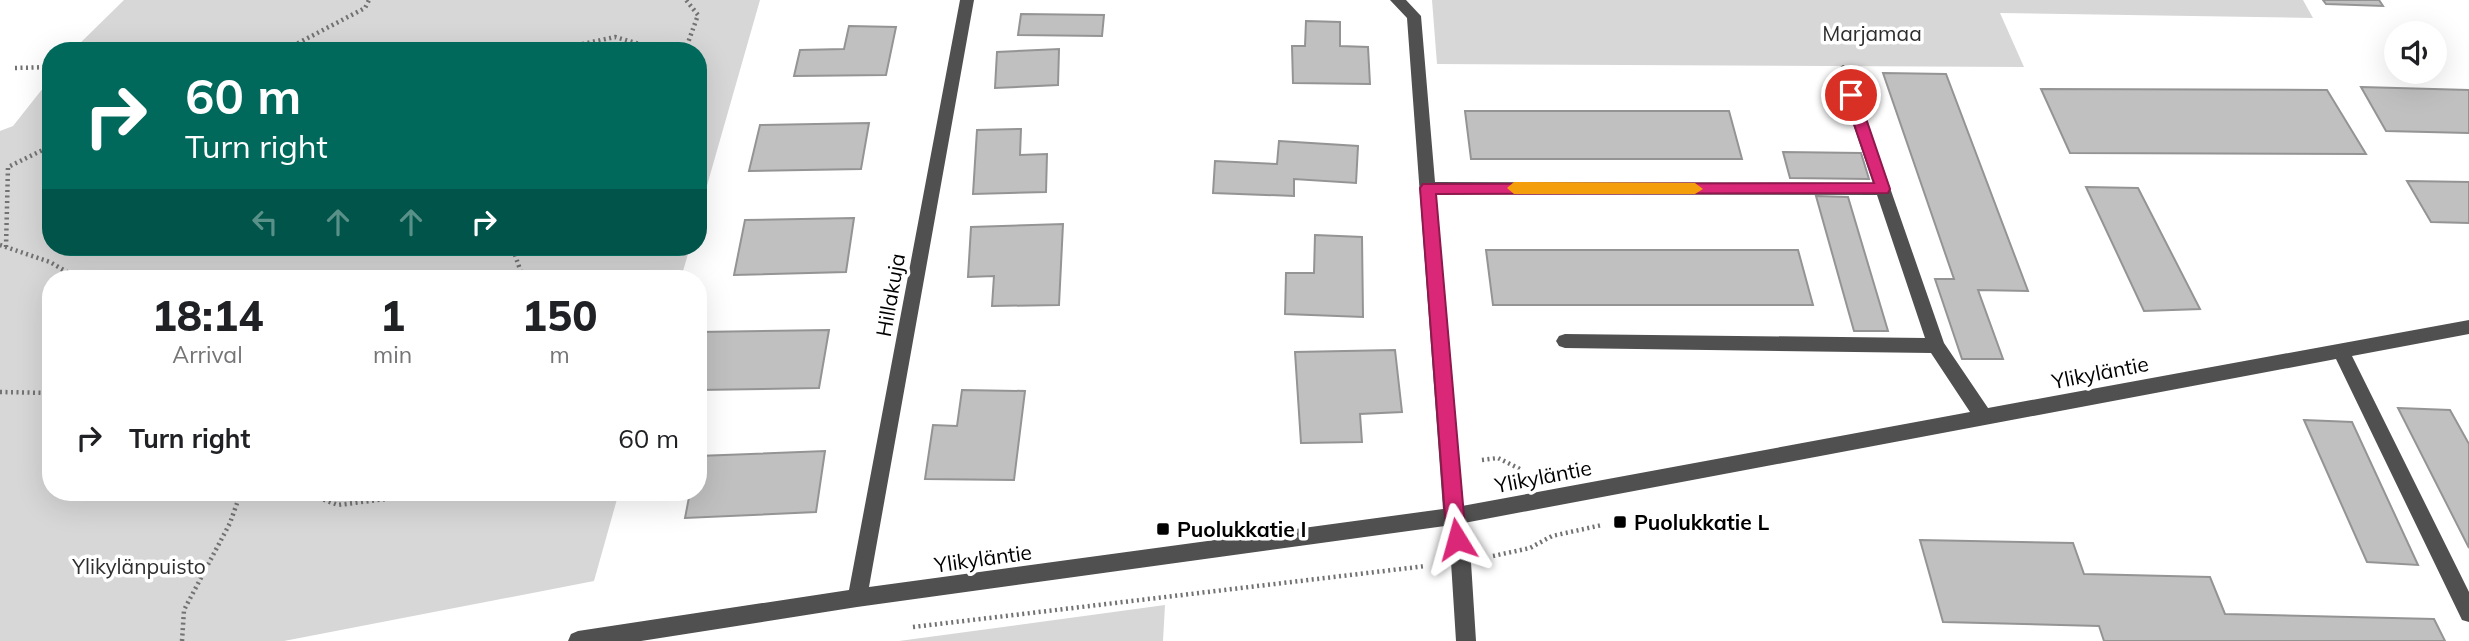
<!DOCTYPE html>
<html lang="en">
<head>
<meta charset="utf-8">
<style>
  :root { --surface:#fff; --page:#f6f6f6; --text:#202124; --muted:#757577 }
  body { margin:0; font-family:Mulish,sans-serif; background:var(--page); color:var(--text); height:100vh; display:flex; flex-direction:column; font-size:26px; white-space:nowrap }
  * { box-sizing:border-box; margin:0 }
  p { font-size:23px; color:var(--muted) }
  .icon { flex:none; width:38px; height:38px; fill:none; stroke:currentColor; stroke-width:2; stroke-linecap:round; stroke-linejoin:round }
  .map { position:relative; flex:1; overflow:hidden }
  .panel { position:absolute; left:42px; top:270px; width:665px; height:231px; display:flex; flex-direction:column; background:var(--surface); border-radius:28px; box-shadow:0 7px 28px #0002 }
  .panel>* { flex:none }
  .top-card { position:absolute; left:42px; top:42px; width:665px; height:214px; border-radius:28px; box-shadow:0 7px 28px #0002; background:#00695c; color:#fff; overflow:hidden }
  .buttons { position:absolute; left:2384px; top:21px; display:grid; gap:14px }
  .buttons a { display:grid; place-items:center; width:63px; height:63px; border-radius:50%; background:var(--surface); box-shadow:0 7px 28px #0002; font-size:35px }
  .pin { position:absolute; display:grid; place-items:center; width:60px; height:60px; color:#fff; margin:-30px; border:4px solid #fff; border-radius:50%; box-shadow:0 2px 7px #0007 }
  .me { position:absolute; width:77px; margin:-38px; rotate:352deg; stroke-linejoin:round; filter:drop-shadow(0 0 5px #0008) }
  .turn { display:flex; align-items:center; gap:24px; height:147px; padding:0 28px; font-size:32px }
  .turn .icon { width:91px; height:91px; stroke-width:2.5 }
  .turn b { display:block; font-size:49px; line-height:60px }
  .lanes { display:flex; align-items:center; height:66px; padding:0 28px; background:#0003; justify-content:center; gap:35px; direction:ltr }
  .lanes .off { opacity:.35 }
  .eta { display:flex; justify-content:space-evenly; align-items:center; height:119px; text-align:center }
  .eta b { font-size:42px; font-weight:800; line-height:49px }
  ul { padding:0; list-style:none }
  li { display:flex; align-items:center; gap:21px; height:98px; padding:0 28px }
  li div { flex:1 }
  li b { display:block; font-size:26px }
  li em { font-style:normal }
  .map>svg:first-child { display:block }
  .green { fill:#d7d7d7 }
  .building { fill:#c0c0c0; stroke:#949494; stroke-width:2 }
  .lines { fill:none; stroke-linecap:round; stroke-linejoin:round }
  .path { stroke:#727272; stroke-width:4.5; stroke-dasharray:2 3.5; stroke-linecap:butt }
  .minor { fill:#505050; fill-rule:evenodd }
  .route { fill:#db2777; stroke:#8e194d; stroke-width:2 }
  .slow { fill:#f59e0b }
  .poi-dot { fill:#000; stroke:#fff; stroke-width:2.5 }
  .labels { text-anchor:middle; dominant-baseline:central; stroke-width:7; stroke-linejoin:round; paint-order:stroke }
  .park-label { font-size:21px; fill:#2e2e2e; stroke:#fff }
  .street-label { font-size:21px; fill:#000; stroke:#fff }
  .poi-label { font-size:21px; font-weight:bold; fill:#000; stroke:#fff; text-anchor:start }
</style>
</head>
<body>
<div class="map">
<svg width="2469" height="641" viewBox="0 0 2469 641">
  <rect width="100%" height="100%" fill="#fff"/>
  <path class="green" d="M124,0H760L698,217V51H72Z
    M1432,0H2303L2313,18L2000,13L2024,67L1437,64Z
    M51,78V247H690L681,278H51V492H619L594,581L284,641H0V131L13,126Z
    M1165,605L1163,641H899Z"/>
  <path class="building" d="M2323,0H2379L2383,6L2326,4Z
    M1021,14L1104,15L1102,36L1018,35Z
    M1306,21L1340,22V46L1368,47L1370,84L1293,83L1292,46H1305Z
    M849,26L896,27L886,75L794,76L800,50L844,49Z
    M1059,49L1058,85L995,88L997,52Z
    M1883,73L1946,74L2028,291L1978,290L2003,359H1962L1935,279H1954Z
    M2361,87L2469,90V133L2386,131Z
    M2041,89L2327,90L2366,154L2070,153Z
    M1465,111H1729L1742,159H1471Z
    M869,123L861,169L749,171L760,125Z
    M1021,129L1020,155L1047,154L1046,192L973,194L977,130Z
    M1279,141L1358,146L1356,183L1294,179V196L1213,193L1215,161L1277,164Z
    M1783,152L1861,153L1869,179L1790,178Z
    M2407,181L2469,182V223L2431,222Z
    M2086,187L2138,188L2200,309L2144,311Z
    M1816,196L1848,197L1888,331H1854Z
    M854,218L846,272L734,275L745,220Z
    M1063,224L1059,305L992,306L994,276L968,277L971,227Z
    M1315,235L1362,237L1363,317L1285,314L1286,273H1314Z
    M1486,250H1798L1813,305H1493Z
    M829,330L819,388L698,390V332Z
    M1395,350L1402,412L1360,414L1362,442L1301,443L1295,352Z
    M962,390L1025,391L1014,480L925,479L933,425L957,426Z
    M2398,408L2450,410L2469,444V548Z
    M2304,420L2352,422L2418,565L2367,562Z
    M825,451L816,512L685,518L690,492H698V456Z
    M1920,540L2073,543L2084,574L2210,577L2225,614L2434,619L2445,641H2104L2099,626L1943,622Z"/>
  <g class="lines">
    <path class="path" d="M283,51L365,8L369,0
      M550,51L615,37L665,51
      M685,51L698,15L686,0
      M15,68L51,67
      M0,245L50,262L77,278
      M6,247L8,167L51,146
      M523,247L515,255L523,278
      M0,392L51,393
      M1482,460L1498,458L1520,469
      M303,492L338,505L442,492
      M1493,556L1530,548L1552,536L1602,525
      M913,627L1426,566
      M182,641L184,610L230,523L241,492"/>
    <path class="minor" d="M960,0H974L869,587L1443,509L1407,18L1390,0H1406L1421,16L1435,182L1873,183L1835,71L1843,65L1848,67L1944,343L1988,408L2469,320V334L2352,356L2469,592V622L2462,620L2336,359L1464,523L1471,562L1476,641H1456L1451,562L1445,526L857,607L641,641H568L571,634L578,631L849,590ZM1436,194L1877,195L1925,338L1565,334L1559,336L1556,341L1559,346L1565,348L1931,353L1970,412L1462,506Z"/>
  </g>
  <path class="route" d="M1851,90L1858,95L1890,189L1888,193L1436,194L1466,539L1464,545L1457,547L1451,545L1445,516L1420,188L1423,184L1874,183L1844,95Z"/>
  <path class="slow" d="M1514,182L1695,183L1703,189L1695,194H1514L1507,188Z"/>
  <g class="poi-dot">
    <rect x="1613" y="515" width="14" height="14" rx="3.5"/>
    <rect x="1156" y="522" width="14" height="14" rx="3.5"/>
  </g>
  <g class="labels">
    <g class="park-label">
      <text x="1872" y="33">Marjamaa</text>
      <text x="139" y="566">Ylikylänpuisto</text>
    </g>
    <g class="street-label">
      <text transform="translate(890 295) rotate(-80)">Hillakuja</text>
      <text transform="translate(2100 372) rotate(-11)">Ylikyläntie</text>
      <text transform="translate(1543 476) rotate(-11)">Ylikyläntie</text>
      <text transform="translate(983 558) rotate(-8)">Ylikyläntie</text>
    </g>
    <g class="poi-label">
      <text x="1634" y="522">Puolukkatie L</text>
      <text x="1177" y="529">Puolukkatie I</text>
    </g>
  </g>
</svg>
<div class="buttons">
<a><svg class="icon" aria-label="sound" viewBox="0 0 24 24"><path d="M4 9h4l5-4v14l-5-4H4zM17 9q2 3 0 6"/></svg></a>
</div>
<div class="pin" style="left:1851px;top:95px;background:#d93025"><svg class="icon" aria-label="arrive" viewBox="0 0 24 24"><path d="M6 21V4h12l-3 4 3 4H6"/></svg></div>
<svg class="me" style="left:1457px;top:539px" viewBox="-20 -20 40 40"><path d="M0-17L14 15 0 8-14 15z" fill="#db2777" stroke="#fff" stroke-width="4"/></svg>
<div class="top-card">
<div class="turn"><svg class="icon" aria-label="right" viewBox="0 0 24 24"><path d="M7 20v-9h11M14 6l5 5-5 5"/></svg><div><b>60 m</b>Turn right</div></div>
<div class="lanes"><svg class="icon off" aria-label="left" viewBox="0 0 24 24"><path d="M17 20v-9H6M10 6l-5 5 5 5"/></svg><svg class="icon off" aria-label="ahead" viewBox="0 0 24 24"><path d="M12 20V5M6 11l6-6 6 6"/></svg><svg class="icon off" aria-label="ahead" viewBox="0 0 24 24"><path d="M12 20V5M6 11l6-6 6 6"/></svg><svg class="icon" aria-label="right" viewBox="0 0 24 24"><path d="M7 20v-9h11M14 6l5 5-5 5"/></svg></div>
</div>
<section class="panel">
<div class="eta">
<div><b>18:14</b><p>Arrival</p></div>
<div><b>1</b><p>min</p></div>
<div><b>150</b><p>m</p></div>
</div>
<ul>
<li><svg class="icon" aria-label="right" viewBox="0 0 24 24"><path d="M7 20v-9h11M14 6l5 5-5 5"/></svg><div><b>Turn right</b></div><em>60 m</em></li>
</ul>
</section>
</div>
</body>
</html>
